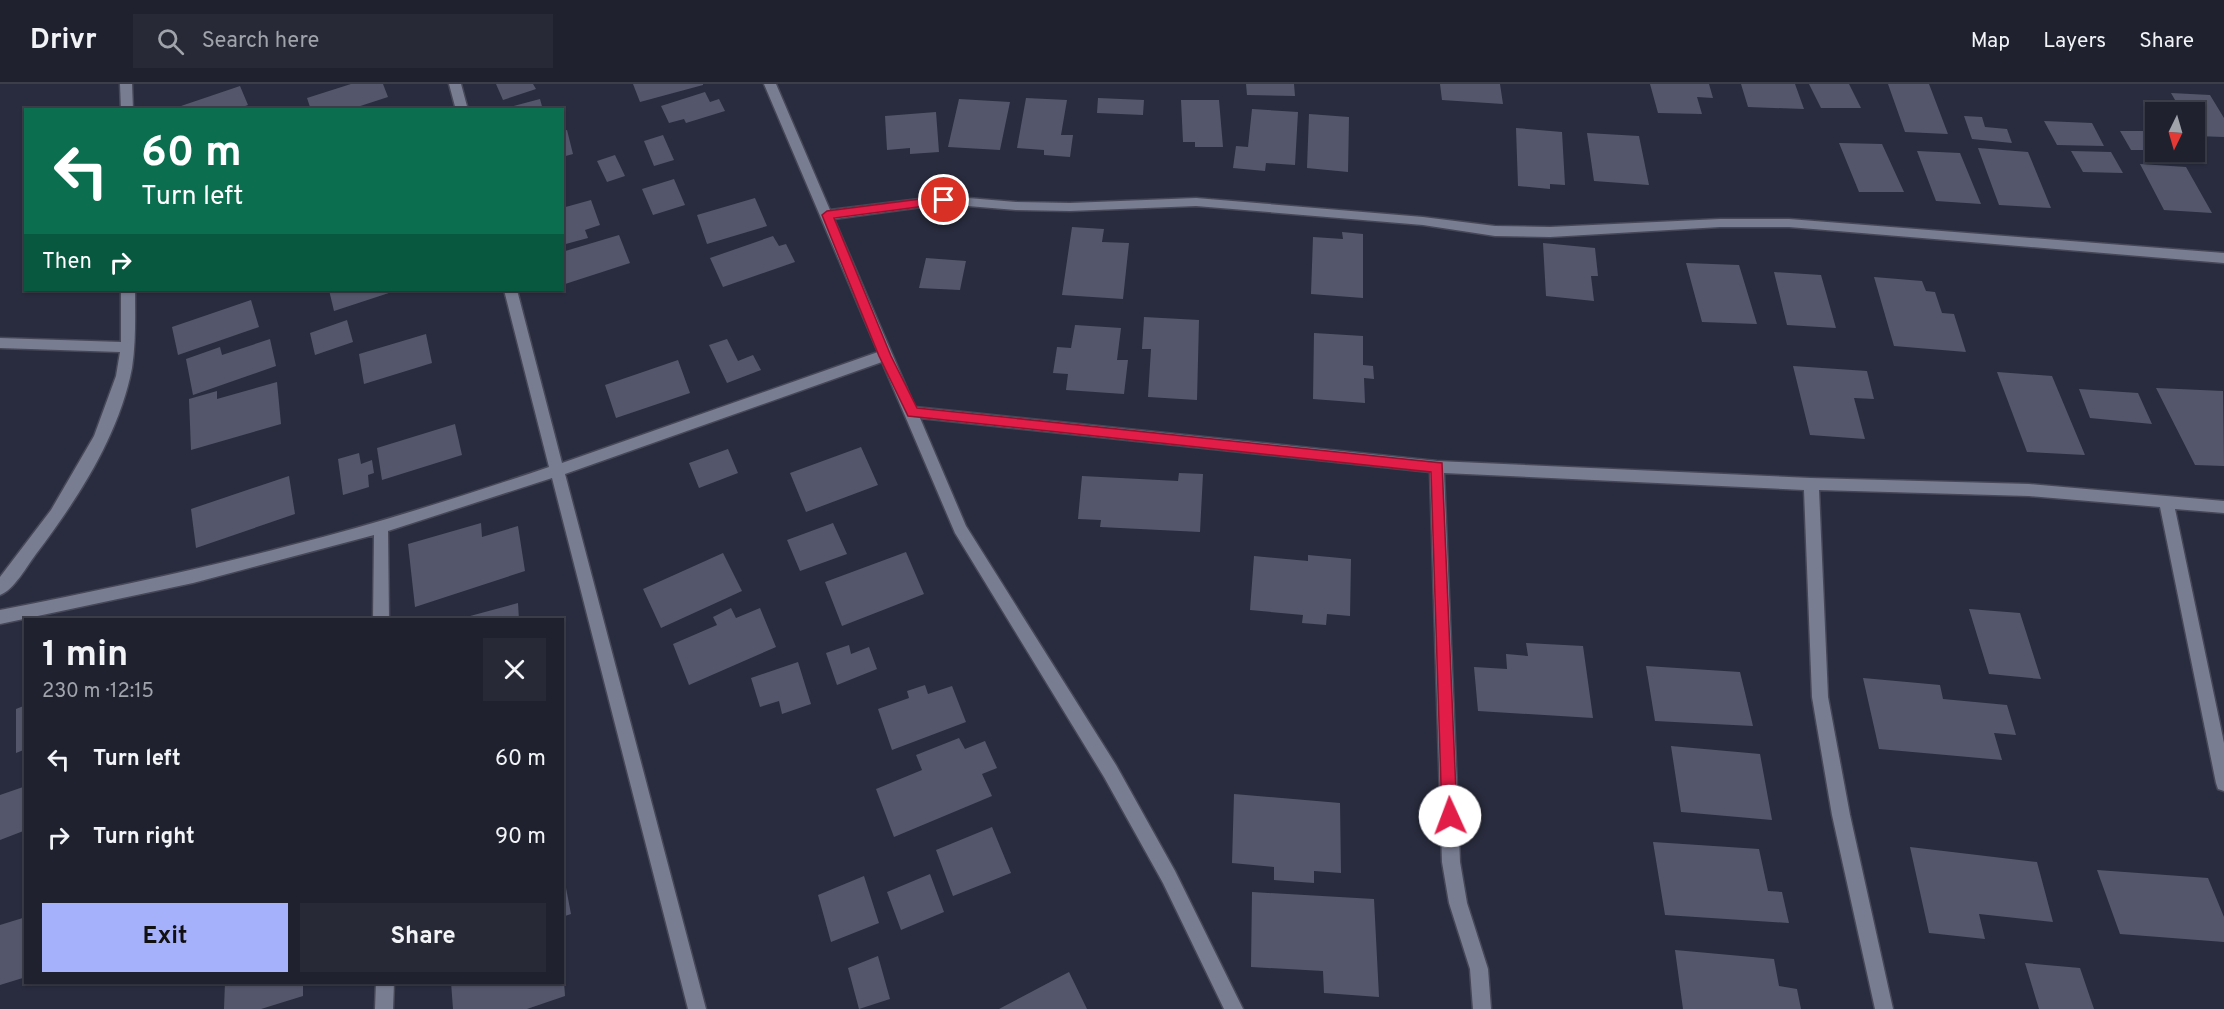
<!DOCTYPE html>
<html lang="en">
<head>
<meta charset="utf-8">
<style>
  :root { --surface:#1f212e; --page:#272936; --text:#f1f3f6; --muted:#a1a3aa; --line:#3c3e4a; --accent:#a6b1fc }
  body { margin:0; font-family:Overpass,sans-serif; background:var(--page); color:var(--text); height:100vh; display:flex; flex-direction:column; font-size:22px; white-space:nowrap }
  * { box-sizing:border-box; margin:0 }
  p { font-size:20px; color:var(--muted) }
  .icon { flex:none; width:33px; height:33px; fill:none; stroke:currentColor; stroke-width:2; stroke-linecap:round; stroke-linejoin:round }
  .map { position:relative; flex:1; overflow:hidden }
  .side { position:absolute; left:24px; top:534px; width:540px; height:366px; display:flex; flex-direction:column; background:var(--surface); border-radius:0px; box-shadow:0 2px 4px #0004,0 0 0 2px var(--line) }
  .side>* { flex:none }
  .banner { position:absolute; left:24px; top:24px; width:540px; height:183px; border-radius:0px; box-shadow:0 2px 4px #0004,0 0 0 2px var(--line); background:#0b6e4f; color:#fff; overflow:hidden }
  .needle { width:39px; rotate:185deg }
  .fabs { position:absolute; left:2145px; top:18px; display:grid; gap:12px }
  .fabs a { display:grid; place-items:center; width:60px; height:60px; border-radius:0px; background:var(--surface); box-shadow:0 2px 4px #0004,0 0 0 2px var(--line); font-size:30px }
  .pin { position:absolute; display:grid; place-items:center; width:51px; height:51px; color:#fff; margin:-26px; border:3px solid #fff; border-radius:50%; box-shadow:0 2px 6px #0007 }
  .me { position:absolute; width:66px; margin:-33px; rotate:358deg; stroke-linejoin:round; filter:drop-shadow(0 0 4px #0008) }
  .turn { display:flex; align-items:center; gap:21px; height:126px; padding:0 18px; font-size:27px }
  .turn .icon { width:78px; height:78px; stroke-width:2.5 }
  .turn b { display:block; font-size:42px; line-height:51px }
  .then { display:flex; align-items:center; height:57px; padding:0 18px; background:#0003; gap:12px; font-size:22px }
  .round { display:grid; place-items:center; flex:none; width:63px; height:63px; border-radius:0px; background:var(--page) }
  .summary { display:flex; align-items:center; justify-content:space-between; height:102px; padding:0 18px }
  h1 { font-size:36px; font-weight:700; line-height:45px }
  .action { display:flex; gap:12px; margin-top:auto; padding:12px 18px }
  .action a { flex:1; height:69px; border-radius:0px; background:var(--accent); color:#111; font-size:24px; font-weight:700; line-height:69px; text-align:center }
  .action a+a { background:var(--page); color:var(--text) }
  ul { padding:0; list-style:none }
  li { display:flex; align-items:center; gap:18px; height:78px; padding:0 18px }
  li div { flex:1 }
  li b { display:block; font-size:22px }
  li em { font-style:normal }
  header { display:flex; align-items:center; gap:36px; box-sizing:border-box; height:84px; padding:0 30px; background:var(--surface); border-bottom:2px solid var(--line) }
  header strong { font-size:28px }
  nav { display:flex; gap:33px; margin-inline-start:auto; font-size:21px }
  .search { width:420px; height:54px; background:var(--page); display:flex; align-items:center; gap:15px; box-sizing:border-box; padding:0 21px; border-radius:0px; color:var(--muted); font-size:22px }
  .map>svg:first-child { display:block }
  .building { fill:#54576b }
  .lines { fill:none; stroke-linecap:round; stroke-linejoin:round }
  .street-casing { stroke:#464857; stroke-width:3 }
  .street { fill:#797d92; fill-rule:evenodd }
  .route { fill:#e11d48; stroke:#92132f; stroke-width:1.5 }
</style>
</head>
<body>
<header>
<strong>Drivr</strong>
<div class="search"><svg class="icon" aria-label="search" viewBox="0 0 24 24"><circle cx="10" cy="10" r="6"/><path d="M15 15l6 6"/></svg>Search here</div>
<nav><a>Map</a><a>Layers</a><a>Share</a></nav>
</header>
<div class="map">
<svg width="2224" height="925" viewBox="0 0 2224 925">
  <rect width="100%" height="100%" fill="#292c3e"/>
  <path class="building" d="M351,0H383L388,13L348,26H311L307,14Z
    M496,0H533L536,5L503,16Z
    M633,0H703V1L640,18Z
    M1246,0H1294L1295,12L1247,11Z
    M1440,0H1500L1503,20L1442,16Z
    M1650,0H1709L1713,14L1697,13L1702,30L1658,29Z
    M1741,0H1795L1804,25L1748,23Z
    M1809,0H1849L1861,24H1821Z
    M1888,0H1929L1948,50L1905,48Z
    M240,2L248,21L234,26H183L181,22Z
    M705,8L710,18L719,15L725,27L686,39L684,35L669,39L661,22Z
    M2171,9L2210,11L2224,34V53L2196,52L2194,28H2182Z
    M1026,14L1067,16L1061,51H1073L1070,73L1044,71V66L1017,64Z
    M1098,14L1144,16L1143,31L1097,29Z
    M540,15L543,26H502V25Z
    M959,15L1010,18L1000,66L948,63Z
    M1181,16H1219L1223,63H1195V58H1183Z
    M1252,25L1298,28L1295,81L1266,79L1265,87L1233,84L1236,62L1248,63Z
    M936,28L939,68L910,70V64L887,66L885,32Z
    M1309,30L1349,33L1348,88L1307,84Z
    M1964,32L1982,33L1985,43L2007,45L2012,59L1972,55Z
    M2044,37L2092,39L2104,62L2057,61Z
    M1516,44L1562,48L1565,101L1550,100V105L1518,102Z
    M567,46L573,70L562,73V47Z
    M2120,47H2156V66H2131Z
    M1587,49L1639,52L1649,101L1594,97Z
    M663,51L674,76L654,82L644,57Z
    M1839,59L1882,60L1904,108H1859Z
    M1978,64L2028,68L2051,124L1999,121Z
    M1917,67L1960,69L1981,120L1936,117Z
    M2071,67L2111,68L2123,89L2083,88Z
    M615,71L625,92L607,98L597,77Z
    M2140,80L2186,83L2212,129L2164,126Z
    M674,95L685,121L653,131L642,105Z
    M755,114L767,142L707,160L697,131Z
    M591,116L600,141L585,146L588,154L562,161V124Z
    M1072,143L1104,145L1102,158L1129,159L1123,215L1062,211Z
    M1342,148L1363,150V214L1311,210L1313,153L1343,155Z
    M619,151L630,179L562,201V168Z
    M773,152L779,162L786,160L795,178L723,203L710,174Z
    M1543,159L1595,164L1598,192H1591L1594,217L1546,212Z
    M926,174L966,177L960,206L919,204Z
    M1686,179L1739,181L1757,240L1702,238Z
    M1774,188L1821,191L1836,244L1787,241Z
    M1874,193L1922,197L1926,207L1935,208L1942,229L1954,230L1966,268L1894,262Z
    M329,206H398L334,227Z
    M251,216L259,243L178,271L172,243Z
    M1144,233L1199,236L1197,316L1148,313L1151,265H1142Z
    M347,236L353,258L315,271L310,249Z
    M1075,241L1121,244L1117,276H1128L1124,310L1066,306L1068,290L1053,289L1057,263L1071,264Z
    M1314,249L1363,252V281L1373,282L1374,295L1364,294L1365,319L1313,315Z
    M426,250L432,279L364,300L359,270Z
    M270,255L276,282L193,311L186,275L220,263L222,271Z
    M727,255L738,277L753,271L761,286L727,299L709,261Z
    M678,276L690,309L616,334L605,301Z
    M1793,282L1867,287L1874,315L1854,314L1865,355L1810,351Z
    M1997,288L2052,292L2085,371L2027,368Z
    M277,298L281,340L191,366L189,315L217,307V315Z
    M2156,304L2223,307L2224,382L2195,381Z
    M2079,305L2138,309L2152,340L2090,334Z
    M455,340L462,371L382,396L377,364Z
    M861,363L878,401L806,428L790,389Z
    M728,365L738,389L699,404L689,379Z
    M359,369L361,380L372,376L374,389L368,391L369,403L343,411L338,375Z
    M1179,389L1203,390L1200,448L1100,443L1101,436L1078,435L1082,392L1178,397Z
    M289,392L295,430L196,464L191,425Z
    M481,439L482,453L518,442L525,487L415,523L408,460Z
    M833,439L847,470L800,487L787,456Z
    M906,468L924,510L842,542L825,498Z
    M723,469L742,507L661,544L643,505Z
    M1308,471L1351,475L1350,532L1327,530L1326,541L1302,539L1303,531L1250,526L1254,472L1308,477Z
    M518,519L519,536H459V535Z
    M731,524L736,534L760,524L776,563L689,601L673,560L717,541L713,533Z
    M1969,525L2020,529L2041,595L1989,590Z
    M1526,559L1583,562L1593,634L1478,627L1474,583L1507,585L1506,570L1528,572Z
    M849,561L851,570L869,563L877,585L837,601L826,569Z
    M798,578L811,620L782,630L779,617L760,623L751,594Z
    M1646,582L1740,588L1753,642L1655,637Z
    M1863,594L1940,601L1943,615L2007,621L2016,651L1994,649L2002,676L1879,665Z
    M925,601L928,610L952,602L966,638L892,666L878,625L909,614L907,607Z
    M26,621V665L16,669V625Z
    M959,654L965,665L985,657L997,684L982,690L992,712L894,753L876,705L922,686L916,671Z
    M1671,662L1760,670L1772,736L1681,728Z
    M26,702V746L0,756V711Z
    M1234,710L1340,719L1341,789L1314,787V799L1274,796V783L1232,779Z
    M992,743L1011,789L953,812L936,766Z
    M1653,758L1759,765L1768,807L1782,808L1789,839L1665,831Z
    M1910,763L2037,778L2053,838L1979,830L1985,855L1929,849Z
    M562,783L571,830L562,833Z
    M2097,786L2208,794L2224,833V858L2120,850Z
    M930,790L944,828L901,846L887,808Z
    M864,792L879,839L831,858L818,811Z
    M1252,808L1374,815L1379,913L1324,909L1323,887L1251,883Z
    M26,833V893L0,901V841Z
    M1675,866L1774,875L1779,902L1797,905L1801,925H1683Z
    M878,872L890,915L859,925L848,884Z
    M2025,879L2080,884L2094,925H2039Z
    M1069,888L1087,925H999Z
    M225,898H303V912L261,925H224Z
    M451,898H564L565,912L527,925H453Z"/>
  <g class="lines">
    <defs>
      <path id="street" d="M120,0H132L133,26H121Z
        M449,0H461L468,26H456Z
        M764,0H776L830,126L944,112L1016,118L1070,119L1196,114L1423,133L1495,142L1550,143L1720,135H1789L2224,169V179L1789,143H1720L1550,153L1495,152L1423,141L1196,122L1070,127L1016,126L944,120L834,135L915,323L1437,377L1811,394L2029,400L2224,417V429L2175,425L2224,659V707L2218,705L2216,699L2160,423L2029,412L1819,406L1828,613L1850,731L1893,925H1875L1832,731L1812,613L1804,406L1444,389L1460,778L1467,819L1488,885L1491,925H1473L1470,885L1449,819L1442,778L1430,388L920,334L966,442L1116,681L1175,787L1243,925H1224L1163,799L1104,693L955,449L882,278L565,390L706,925H688L552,394L388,447L389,536H373L374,451L193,499L0,540V526C96,507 193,487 288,462C376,440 463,412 549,383L504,206H517L562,379L878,268Z
        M121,206H135C135,232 136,258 132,284C119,352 77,416 36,470C27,482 14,506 0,511V493L51,426L94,352L116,292L120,268L0,264V254L121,258Z
        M376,898H394L393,925H375Z"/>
    </defs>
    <use href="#street" class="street-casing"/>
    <use href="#street" class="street"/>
  </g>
  <path class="route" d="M944,112L948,113V119L834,134L891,272L917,324L1442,379L1457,732L1455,737L1450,739L1444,737L1442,732L1431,388L908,332L879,272L822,131L827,127Z"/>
</svg>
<div class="fabs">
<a><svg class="needle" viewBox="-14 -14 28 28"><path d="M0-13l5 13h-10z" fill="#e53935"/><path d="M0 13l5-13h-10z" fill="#a1a3aa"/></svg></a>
</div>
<div class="pin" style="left:944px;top:116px;background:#d93025"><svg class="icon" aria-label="arrive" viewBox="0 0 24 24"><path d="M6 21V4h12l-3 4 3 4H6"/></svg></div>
<svg class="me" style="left:1450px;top:732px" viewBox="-20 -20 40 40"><circle r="19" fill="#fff"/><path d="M0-13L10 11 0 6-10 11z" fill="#e11d48"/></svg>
<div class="banner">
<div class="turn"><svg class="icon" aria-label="left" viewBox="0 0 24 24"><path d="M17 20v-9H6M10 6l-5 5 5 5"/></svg><div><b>60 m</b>Turn left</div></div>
<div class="then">Then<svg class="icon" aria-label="right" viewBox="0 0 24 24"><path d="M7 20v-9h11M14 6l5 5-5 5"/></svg></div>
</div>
<section class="side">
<div class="summary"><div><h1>1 min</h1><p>230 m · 12:15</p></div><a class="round"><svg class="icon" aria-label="close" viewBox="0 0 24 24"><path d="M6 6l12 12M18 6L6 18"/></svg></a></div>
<ul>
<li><svg class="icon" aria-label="left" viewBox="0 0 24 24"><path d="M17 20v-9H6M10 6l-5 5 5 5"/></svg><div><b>Turn left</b></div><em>60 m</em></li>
<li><svg class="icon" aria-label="right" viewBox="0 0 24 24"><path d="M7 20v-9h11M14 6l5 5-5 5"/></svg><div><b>Turn right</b></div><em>90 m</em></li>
</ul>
<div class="action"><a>Exit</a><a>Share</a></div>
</section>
</div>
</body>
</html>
